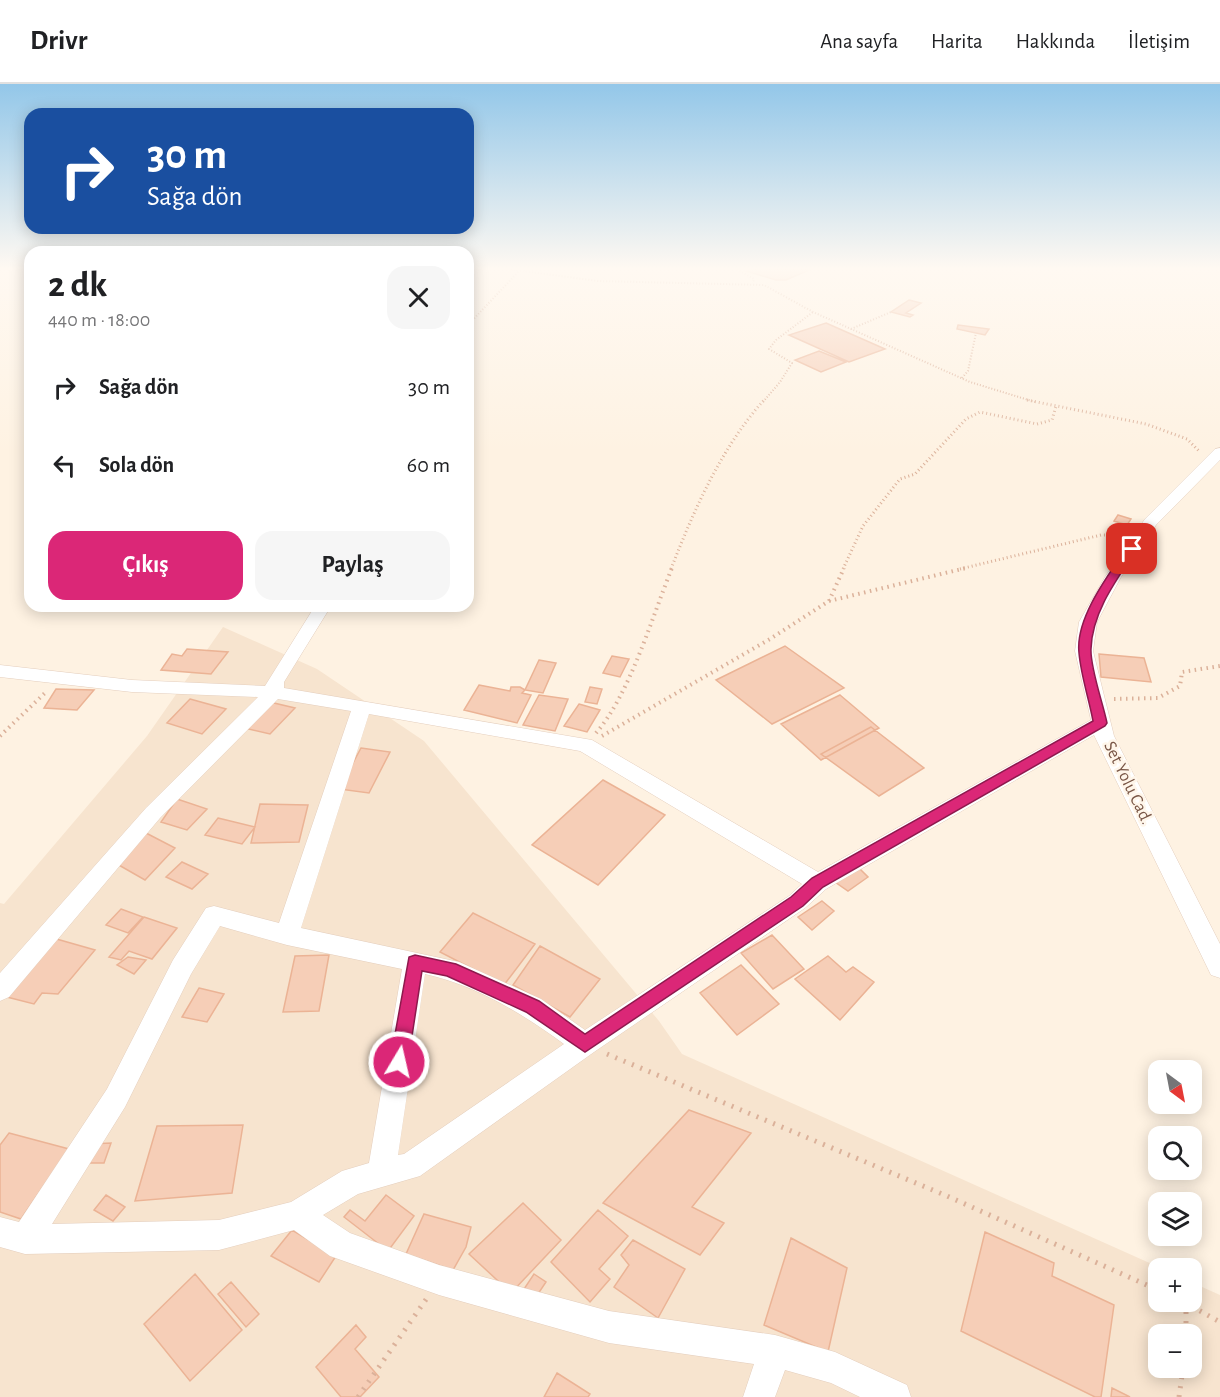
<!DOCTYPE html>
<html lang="tr">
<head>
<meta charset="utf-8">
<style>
  :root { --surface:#fff; --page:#f6f6f6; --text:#202124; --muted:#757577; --line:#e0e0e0; --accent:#db2777 }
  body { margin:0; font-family:"Alegreya Sans",sans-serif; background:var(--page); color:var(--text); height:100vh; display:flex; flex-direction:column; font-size:22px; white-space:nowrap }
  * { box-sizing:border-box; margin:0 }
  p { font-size:20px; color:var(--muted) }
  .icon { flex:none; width:33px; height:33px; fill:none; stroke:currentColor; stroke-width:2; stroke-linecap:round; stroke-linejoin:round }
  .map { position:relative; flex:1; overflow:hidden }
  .sheet { position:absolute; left:24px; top:162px; width:450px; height:366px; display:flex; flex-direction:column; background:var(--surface); border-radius:18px; box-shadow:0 3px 15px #0003 }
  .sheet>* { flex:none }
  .guide { position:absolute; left:24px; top:24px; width:450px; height:126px; border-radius:18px; box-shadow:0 3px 15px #0003; background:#1a4fa0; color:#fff; overflow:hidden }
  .needle { width:39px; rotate:148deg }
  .controls { position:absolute; left:1148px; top:976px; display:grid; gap:12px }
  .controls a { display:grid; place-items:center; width:54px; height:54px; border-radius:12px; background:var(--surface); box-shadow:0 3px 15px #0003; font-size:30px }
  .pin { position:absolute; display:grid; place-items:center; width:51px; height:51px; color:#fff; margin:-26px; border-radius:12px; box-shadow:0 3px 9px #0006 }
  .me { position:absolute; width:66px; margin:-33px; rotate:9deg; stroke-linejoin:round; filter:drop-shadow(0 0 4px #0008) }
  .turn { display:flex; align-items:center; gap:21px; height:126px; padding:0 24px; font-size:27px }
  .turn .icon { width:78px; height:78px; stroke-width:2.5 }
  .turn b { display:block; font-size:42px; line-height:51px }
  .round { display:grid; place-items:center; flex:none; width:63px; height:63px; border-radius:18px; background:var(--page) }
  .overview { display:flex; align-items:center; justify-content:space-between; height:102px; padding:0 24px }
  h1 { font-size:36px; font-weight:700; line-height:45px }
  .button { display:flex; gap:12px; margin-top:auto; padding:12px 24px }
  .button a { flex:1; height:69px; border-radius:18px; background:var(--accent); color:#fff; font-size:24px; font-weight:700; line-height:69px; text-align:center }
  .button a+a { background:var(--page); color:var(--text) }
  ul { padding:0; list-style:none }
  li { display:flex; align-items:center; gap:18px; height:78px; padding:0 24px }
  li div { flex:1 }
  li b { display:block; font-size:22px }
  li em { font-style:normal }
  header { display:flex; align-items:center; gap:36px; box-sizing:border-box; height:84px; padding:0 30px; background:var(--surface); border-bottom:2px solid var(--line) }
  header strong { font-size:28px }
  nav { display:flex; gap:33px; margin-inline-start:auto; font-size:21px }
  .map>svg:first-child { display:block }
  .residential { fill:#f7e4cf; fill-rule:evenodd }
  .building { fill:#f6ceb7; stroke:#ebb395; stroke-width:1.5 }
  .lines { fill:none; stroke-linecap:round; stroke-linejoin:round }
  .minor-casing { stroke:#e4cebd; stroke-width:1 }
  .path-far3 { stroke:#dbb19a; stroke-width:2; stroke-dasharray:1 2; stroke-linecap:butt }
  .path-far2 { stroke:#dbb19a; stroke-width:3; stroke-dasharray:1 3; stroke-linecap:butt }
  .path-far1 { stroke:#dbb19a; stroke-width:4; stroke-dasharray:1.5 4.5; stroke-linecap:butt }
  .path { stroke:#dbb19a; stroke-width:5; stroke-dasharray:2 7; stroke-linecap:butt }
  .minor { fill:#fff; fill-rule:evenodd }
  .route { fill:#db2777; stroke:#8e194d; stroke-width:1.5 }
  .labels { text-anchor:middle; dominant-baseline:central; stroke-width:5; stroke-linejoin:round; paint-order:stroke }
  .street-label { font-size:18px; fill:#795646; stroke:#fff6ea }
</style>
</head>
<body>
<header>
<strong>Drivr</strong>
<nav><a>Ana sayfa</a><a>Harita</a><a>Hakkında</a><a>İletişim</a></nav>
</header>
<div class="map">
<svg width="1220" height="1313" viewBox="0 0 1220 1313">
  <rect width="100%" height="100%" fill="#fef2e2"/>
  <path class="residential" d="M223,543L317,585L424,657L659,937L682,970L1163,1185H1158V1218H1191V1198L1220,1211V1313H0V819L4,820L147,652ZM1158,1251H1191V1284H1158Z"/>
  <path class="building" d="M750,185H805L809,186L786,196H776L746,187Z
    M909,216L921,219L906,229L913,231L910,233L891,228Z
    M826,239L885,265L849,278L789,251Z
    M958,241L989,245L985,251L957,245Z
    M819,267L846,278L821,288L795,276Z
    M1118,431L1131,435L1127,441L1114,437Z
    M785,562L844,604L772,640L716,596Z
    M187,565L228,568L211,590L161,586L172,570L182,572Z
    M1099,570L1144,574L1151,598L1101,593Z
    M612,572L629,575L620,593L603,589Z
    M539,576L556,579L543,609L525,606Z
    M479,601L510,607L511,603H520L525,606L522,609L531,611L517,639L464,626Z
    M590,603L602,605L597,620L585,618Z
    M56,605L94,606L77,626L44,624Z
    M539,611L568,615L555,647L523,641Z
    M840,611L879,644L821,676L781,640Z
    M190,615L226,625L202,650L167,639Z
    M257,615L295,624L270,650L232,641Z
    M579,620L600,626L587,648L564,642Z
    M871,643L924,684L879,712L821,670Z
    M361,664L390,668L369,709L339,705Z
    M603,696L665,731L598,801L532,761Z
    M177,715L207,725L187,746L161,738Z
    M260,720L308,721L299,758L251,759Z
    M218,734L255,743L242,760L205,751Z
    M146,749L175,764L145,796L117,780Z
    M182,778L208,790L192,805L166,793Z
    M859,784L868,793L848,807L835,798Z
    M822,817L834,827L812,846L798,833Z
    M121,825L143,833L128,849L106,841Z
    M473,829L535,860L504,901L440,868Z
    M144,833L177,844L152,875L129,867L121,876L109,873Z
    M772,851L804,885L773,905L741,869Z
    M53,854L95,866L58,910L42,909L34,920L3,912Z
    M540,862L600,895L570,933L513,901Z
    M329,871L319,927L283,928L295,872Z
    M828,872L846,888L853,883L874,898L840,936L795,895Z
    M128,873L146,876L134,890L117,881Z
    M741,881L779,920L737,951L700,909Z
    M199,904L224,910L207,938L182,933Z
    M689,1026L751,1049L692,1123L724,1139L700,1171L603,1119Z
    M243,1041L232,1109L135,1117L157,1042Z
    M9,1049L69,1065L21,1135L0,1128V1061Z
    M111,1059L104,1079H82L89,1060Z
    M106,1111L125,1123L113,1137L94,1126Z
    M386,1111L414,1132L388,1167L344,1133L350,1126L365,1137Z
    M523,1119L561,1156L511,1209L469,1170Z
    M598,1126L628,1152L599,1185L610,1195L590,1218L551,1178Z
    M424,1130L471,1143L466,1163L453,1186L406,1170Z
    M292,1146L336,1172L319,1198L271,1172Z
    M985,1148L1054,1179L1052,1192L1114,1221L1101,1313H1095L961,1247Z
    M791,1154L847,1184L828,1268L764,1241Z
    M633,1156L685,1185L658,1234L614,1203L629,1181L621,1171Z
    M195,1190L242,1246L190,1297L144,1240Z
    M534,1190L546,1198L536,1213L524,1205Z
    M231,1198L259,1230L246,1243L218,1210Z
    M356,1241L366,1253L355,1265L379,1293L360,1313H341L316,1283Z
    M557,1289L590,1310L588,1313H544Z
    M1112,1304L1130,1313H1111Z"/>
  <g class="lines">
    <defs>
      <path id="minor" d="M1220,364V376L1156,441L1121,493L1097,538L1093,567L1114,652L1220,860V894L1211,891L1094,651L826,805L805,824L594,968L420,1092L358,1110L323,1131L350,1149L439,1181L609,1227L775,1251L835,1268L907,1301L911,1313H860L831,1299L785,1286L775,1313H743L754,1280L609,1259L439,1211L330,1172L294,1146L219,1166L25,1170L0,1163V1133L19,1138L107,1005L173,876L206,824L214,822L279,839L351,627L278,615L160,734L9,913L0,917V889L146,724L258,613L132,608L0,593V581L132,596L265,602L315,522H331L284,598V604L592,656L818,788L1091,636L1075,567L1079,538L1105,493L1145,435L1215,365ZM369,630L580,667L802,800L789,812L585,946L541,915L459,878L301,844ZM220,842L287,861L402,885L369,1079L342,1087L291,1118L219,1136L52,1140L125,1023L191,890ZM425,890C476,901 523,930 564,960L404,1070L398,1071Z"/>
    </defs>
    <use href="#minor" class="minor-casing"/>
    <path class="path-far3" d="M508,185L598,197L764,201L813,228L970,298L1035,318
      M737,185L754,195L753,199
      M468,241L519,187
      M851,245L891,228
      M962,294L968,287L976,249
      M763,318L780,298L792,279L769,265L776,256L813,228"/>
    <path class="path-far2" d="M1027,316L1146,340L1187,355L1200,368
      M671,485C694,426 721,364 764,316
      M843,485L863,442L900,395L915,390L966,335L980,328L1037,340L1052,336L1056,322
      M960,485L1101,451H1123"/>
    <path class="path-far1" d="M829,517L966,484
      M1114,615L1158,614L1180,602L1182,588L1220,582
      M596,649C630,610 652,533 672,484
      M0,652L47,607
      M602,652L770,555L829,517L844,484"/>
    <path class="path" d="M607,970L947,1112L1158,1206
      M1184,1218L1220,1238
      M1186,1219V1251
      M358,1313L427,1214
      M1179,1313L1183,1284"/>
    <use href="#minor" class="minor"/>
  </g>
  <linearGradient id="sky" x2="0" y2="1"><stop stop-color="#93c7e9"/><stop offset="0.5" stop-color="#fff9f2"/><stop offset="1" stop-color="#fff9f2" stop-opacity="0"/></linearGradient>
  <rect width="1220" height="369" fill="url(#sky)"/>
  <path class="route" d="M1132,461L1137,465C1117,495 1092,528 1091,565C1090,584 1103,619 1107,639L1105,642L823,803L803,822L585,968L526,928L447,892L422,887L408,978L405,984L399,986L393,984L390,978L409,873L415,871L456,880L539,917L585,950L791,813L812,794L1093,637C1089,615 1081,592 1079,569C1075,534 1109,490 1128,462Z"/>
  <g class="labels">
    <g class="street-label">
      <text transform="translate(1128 699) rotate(64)">Set Yolu Cad.</text>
    </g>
  </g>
</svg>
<div class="controls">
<a><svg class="needle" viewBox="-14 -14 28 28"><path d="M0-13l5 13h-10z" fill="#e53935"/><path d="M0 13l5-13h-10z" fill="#757577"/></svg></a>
<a><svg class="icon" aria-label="search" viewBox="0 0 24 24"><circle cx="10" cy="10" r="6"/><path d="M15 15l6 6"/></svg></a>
<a><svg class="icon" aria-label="layers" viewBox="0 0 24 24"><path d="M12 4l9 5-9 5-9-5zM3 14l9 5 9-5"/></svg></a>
<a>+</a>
<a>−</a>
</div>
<div class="pin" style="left:1132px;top:465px;background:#d93025"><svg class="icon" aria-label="arrive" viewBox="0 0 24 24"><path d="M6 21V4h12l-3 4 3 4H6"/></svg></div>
<svg class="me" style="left:399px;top:978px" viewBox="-20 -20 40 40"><circle r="17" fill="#db2777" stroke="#fff" stroke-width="3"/><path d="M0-11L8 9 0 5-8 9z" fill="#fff"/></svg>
<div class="guide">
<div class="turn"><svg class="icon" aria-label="right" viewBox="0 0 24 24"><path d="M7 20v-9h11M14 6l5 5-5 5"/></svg><div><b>30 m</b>Sağa dön</div></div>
</div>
<section class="sheet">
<div class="overview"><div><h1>2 dk</h1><p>440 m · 18:00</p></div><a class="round"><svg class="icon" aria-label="close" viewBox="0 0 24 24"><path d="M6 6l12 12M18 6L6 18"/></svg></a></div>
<ul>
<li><svg class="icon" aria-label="right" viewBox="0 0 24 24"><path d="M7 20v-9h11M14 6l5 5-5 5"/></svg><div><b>Sağa dön</b></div><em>30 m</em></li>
<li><svg class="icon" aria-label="left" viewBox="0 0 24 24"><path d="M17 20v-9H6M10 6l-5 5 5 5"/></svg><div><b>Sola dön</b></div><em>60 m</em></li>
</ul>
<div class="button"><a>Çıkış</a><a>Paylaş</a></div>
</section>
</div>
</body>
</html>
